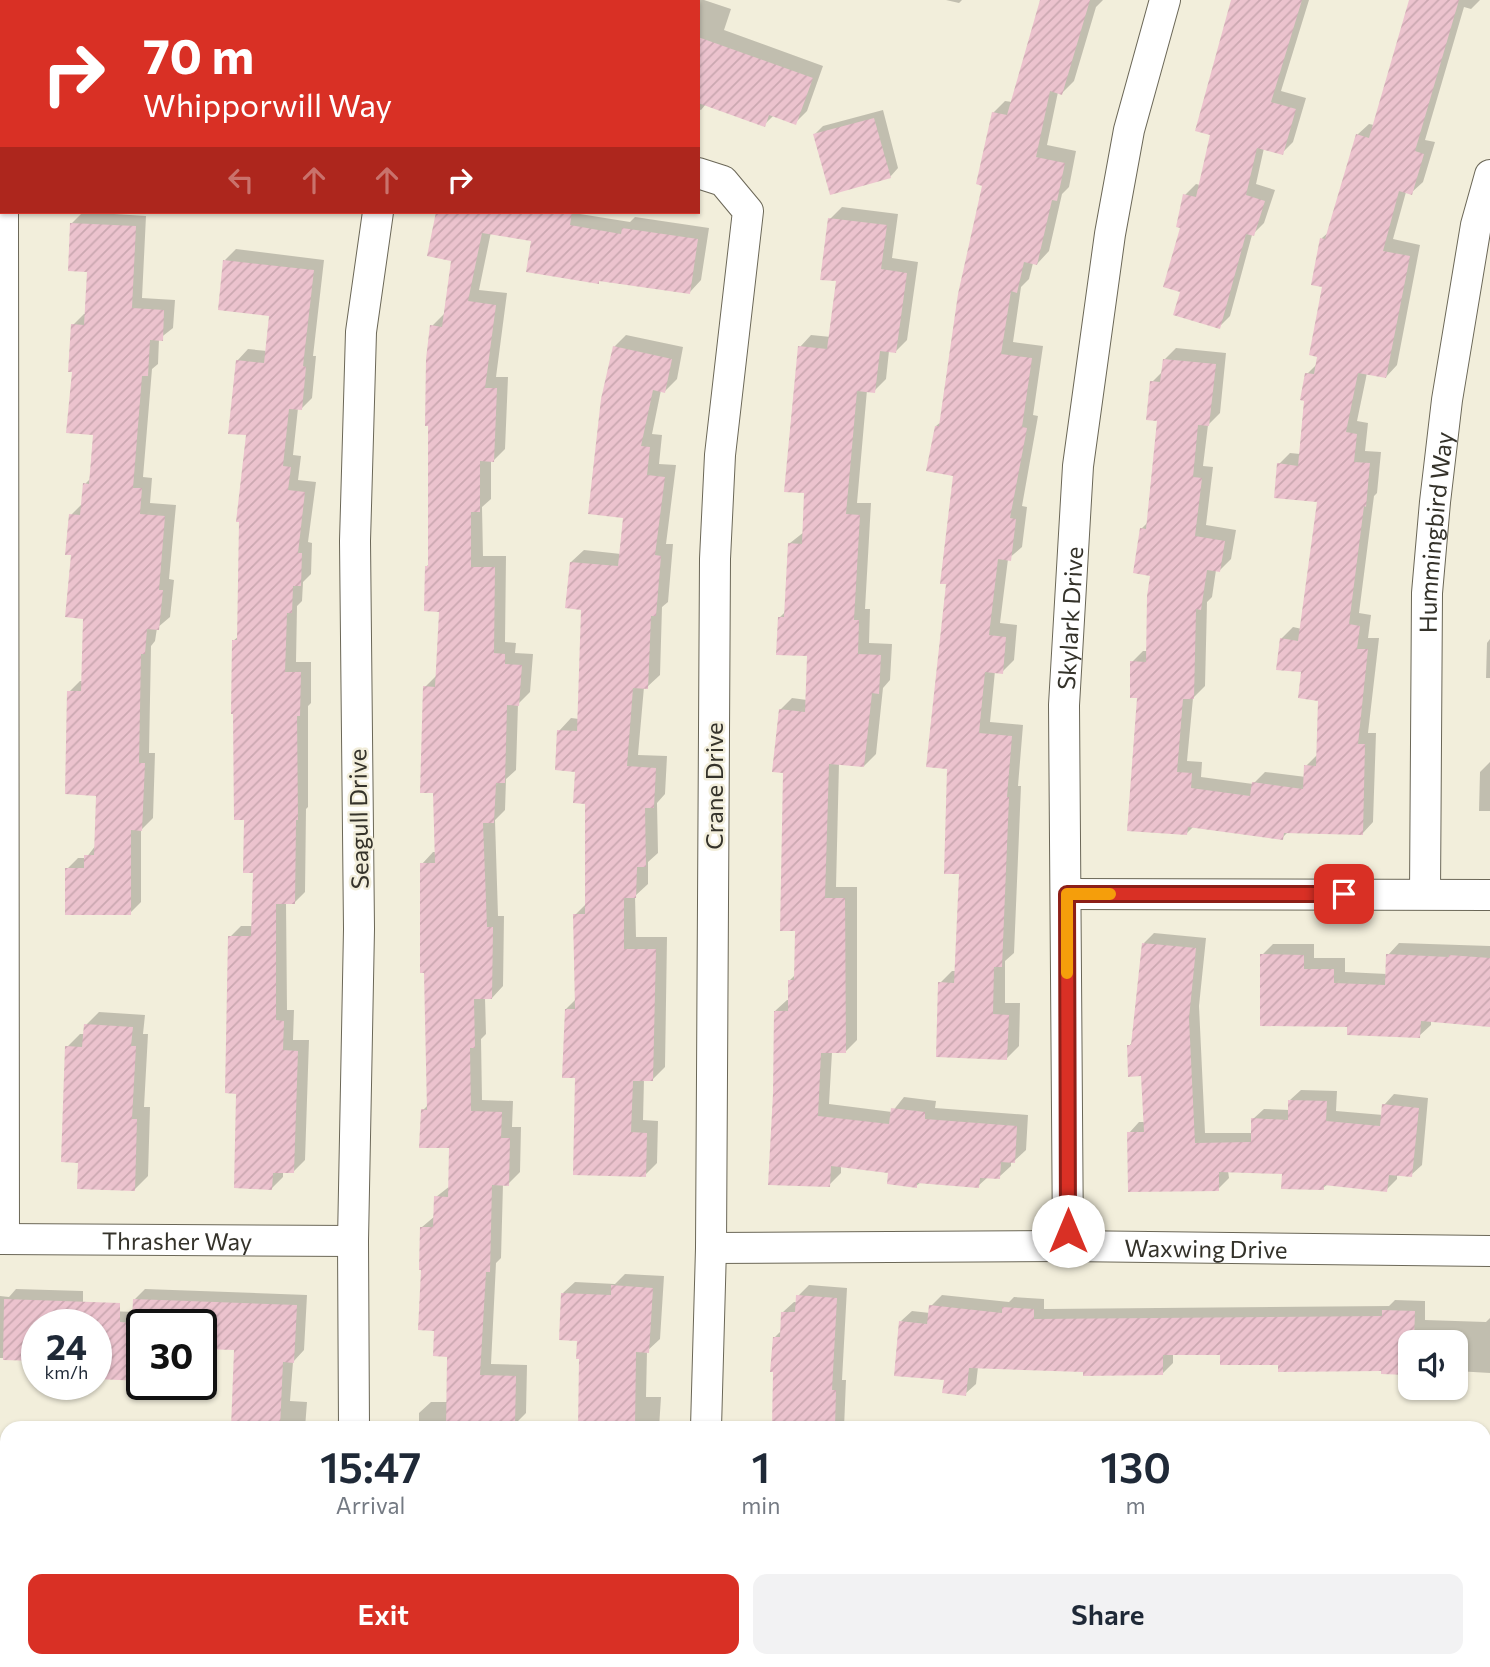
<!DOCTYPE html>
<html lang="en">
<head>
<meta charset="utf-8">
<style>
  :root { --surface:#fff; --page:#f2f2f3; --text:#1f2937; --muted:#747a83; --accent:#d93025 }
  body { margin:0; font-family:Commissioner,sans-serif; background:var(--page); color:var(--text); height:100vh; display:flex; flex-direction:column; font-size:26px; white-space:nowrap }
  * { box-sizing:border-box; margin:0 }
  p { font-size:23px; color:var(--muted) }
  .icon { flex:none; width:38px; height:38px; fill:none; stroke:currentColor; stroke-width:2; stroke-linecap:round; stroke-linejoin:round }
  .map { position:relative; flex:1; overflow:hidden }
  .sheet { position:absolute; left:0px; top:1421px; width:1491px; height:247px; display:flex; flex-direction:column; background:var(--surface); border-radius:21px 21px 0 0; box-shadow:0 2px 5px #0004 }
  .sheet>* { flex:none }
  .guide { position:absolute; left:0px; top:0px; width:700px; height:214px; box-shadow:0 2px 5px #0004; background:#d93025; color:#fff; overflow:hidden }
  .buttons { position:absolute; left:1398px; top:1330px; display:grid; gap:14px }
  .buttons a { display:grid; place-items:center; width:70px; height:70px; border-radius:14px; background:var(--surface); box-shadow:0 2px 5px #0004; font-size:35px }
  .speed { position:absolute; left:21px; top:1309px; display:flex; gap:14px; font-size:35px; font-weight:700; text-align:center }
  .speed>* { display:grid; place-content:center; width:91px; height:91px; border-radius:50%; background:var(--surface); box-shadow:0 2px 5px #0004; line-height:1 }
  .speed small { font-size:18px; font-weight:400 }
  .speed .limit { border:4px solid #111; border-radius:10px; background:#fff; color:#111 }
  .pin { position:absolute; display:grid; place-items:center; width:60px; height:60px; color:#fff; margin:-30px; border-radius:14px; box-shadow:0 4px 10px #0006 }
  .me { position:absolute; width:77px; margin:-38px; rotate:0deg; stroke-linejoin:round; filter:drop-shadow(0 0 5px #0008) }
  .turn { display:flex; align-items:center; gap:24px; height:147px; padding:0 28px; font-size:32px }
  .turn .icon { width:91px; height:91px; stroke-width:2.5 }
  .turn b { display:block; font-size:49px; line-height:60px }
  .lanes { display:flex; align-items:center; height:66px; padding:0 28px; background:#0003; justify-content:center; gap:35px; direction:ltr }
  .lanes .off { opacity:.35 }
  .eta { display:flex; justify-content:space-evenly; align-items:center; height:119px; text-align:center }
  .eta b { font-size:42px; font-weight:600; line-height:49px }
  .action { display:flex; gap:14px; margin-top:auto; padding:14px 28px }
  .action a { flex:1; height:80px; border-radius:14px; background:var(--accent); color:#fff; font-size:28px; font-weight:600; line-height:80px; text-align:center }
  .action a+a { background:var(--page); color:var(--text) }
  .map>svg:first-child { display:block }
  .forest { fill:url(#forest-crowns) }
  .shadow { fill:#0003 }
  .building { fill:url(#building-hatch) }
  .lines { fill:none; stroke-linecap:round; stroke-linejoin:round }
  .minor-casing { stroke:#6b6757; stroke-width:32 }
  .minor { stroke:#fff; stroke-width:30 }
  .route-casing { stroke:#8d1f18; stroke-width:18 }
  .route { stroke:#d93025; stroke-width:12 }
  .slow { stroke:#f59e0b; stroke-width:12 }
  .labels { text-anchor:middle; dominant-baseline:central; stroke-width:5; stroke-linejoin:round; paint-order:stroke }
  .street-label { font-size:24px; fill:#34322a; stroke:#f2eedb }
</style>
</head>
<body>
<div class="map">
<svg width="1490" height="1667" viewBox="0 0 1490 1667">
  <defs>
    <pattern id="forest-crowns" width="20" height="18" patternUnits="userSpaceOnUse" patternTransform="scale(1.75)"><rect width="20" height="18" fill="#dcd4b6"/><path d="M2 6a3 3 0 1 1 6 0M12 15a3 3 0 1 1 6 0" fill="none" stroke="#bdb69d"/></pattern>
    <pattern id="building-hatch" width="6" height="6" patternUnits="userSpaceOnUse" patternTransform="scale(1.75)"><rect width="6" height="6" fill="#ecc3ce"/><path d="M-1 1l2-2M0 6l6-6M5 7l2-2" fill="none" stroke="#cba8b1"/></pattern>
  </defs>
  <rect width="100%" height="100%" fill="#f2eedb"/>
  <path class="forest" d="M37,1661H767V1667H34Z"/>
  <path class="shadow" d="M266,0H358V2Z
    M473,0H645L652,2H472Z
    M682,0H704L731,9L724,30L823,66L807,111L795,123L774,115L764,125L706,104L701,110L698,109V2H680Z
    M946,0H962L959,3Z
    M1041,0H1103L1096,7L1074,81L1062,93L1058,92L1047,145L1076,151L1069,187L1062,194L1049,251L1037,264L1033,263L1029,279L1021,287L1013,342L1043,346L1033,415L1038,416L1022,506L1027,507L1022,547L1008,559L1000,623L1017,625L1014,660L1002,672L995,671L990,722L1023,725L1018,786H1021L1014,953L1005,961V1003H1020L1019,1046L1007,1058L940,983L952,971H956L960,873L949,768L948,583L955,475L936,426L942,421L984,184L993,113L1005,101L1012,102Z
    M1233,0H1309L1281,91L1306,98L1293,142L1282,153L1264,148L1256,184L1275,190L1264,223L1252,235L1230,316L1219,327L1182,291V226L1185,195L1196,184L1200,185L1212,134Z
    M1411,0H1480L1471,9L1464,7L1425,140L1435,142L1423,182L1411,193L1406,192L1393,239L1420,245L1397,365L1386,377L1367,373L1357,421L1368,423L1365,451L1381,452L1377,493L1374,496L1359,613L1371,615L1368,638H1379L1368,733H1376L1373,822L1362,834L1289,831L1282,838L1194,826L1187,833L1138,696L1132,662L1143,651H1148L1152,575L1141,529L1148,522L1159,419L1152,382L1163,371L1164,360L1176,348L1226,353L1220,413L1208,425L1203,466L1213,467L1206,525L1236,530L1231,559L1220,570H1216L1212,597L1207,602L1205,686L1193,698L1187,761L1202,762L1201,777L1253,784L1265,772L1306,777V766L1318,754L1319,699L1281,639L1293,627L1302,629L1319,501L1279,464L1290,453L1300,454L1307,374L1318,363L1325,286L1322,238L1330,231L1357,135L1369,124L1374,125Z
    M883,110L898,168L890,177L815,134L823,126Z
    M842,207L898,214L892,258L918,262L907,340L895,352L889,351L886,379L874,391L867,390L857,503H871L865,609H870L869,643L892,644L890,680L883,688L876,754L864,766L839,763L836,887H857V1040L845,1052H832L829,1104L892,1112L904,1097L936,1101L935,1108L1028,1115L1026,1150L1014,1161H1011V1166L999,1177H988L978,1186L921,1182L916,1186L890,1171L841,1166V1173L829,1185L775,1094V1011L787,1000H790V980L796,974L797,929L780,710L792,698L807,700L809,655L780,617L786,611L790,543L804,532L806,492L800,347L811,335L831,337L838,280L830,219Z
    M83,212L146,216L142,298L175,300L173,328L159,339L158,364L152,369L143,477L152,478L150,503L176,505L169,579L174,580L170,617L157,628L155,641L151,646L149,753H155L153,818L141,830V902L130,913L67,869L78,858H86L96,845L98,794L69,692L80,681H83L85,617L73,553L71,515L82,504L85,484L91,478L95,434L74,370L73,325L84,314H87L89,270L72,223Z
    M438,212H581L580,214L630,222L635,217L709,228L701,280L690,292L601,279L598,282L533,240L491,232L479,290L507,293L496,377H508L505,449L494,460H491V499L482,507L483,556H506L505,642L516,643L515,653L533,654L530,692L518,704L516,770L506,779L505,810L495,820L498,916H504L503,986L492,998H485L486,1034L481,1039L482,1100L513,1101L512,1127H521L520,1172L508,1184H503L501,1258L496,1263L491,1364L527,1365L526,1413L515,1424H510V1428H419V1413L431,1402H448L449,1355L436,1329L423,1268L422,1227L435,1216L436,1197L450,1186L451,1147L423,1110L429,1104L422,864L433,852H436L435,792L425,687L438,674L441,610L426,567L430,563L432,326L444,314L453,260L429,255Z
    M236,249L324,260L313,356H316L312,398L301,409L298,408L293,455L301,456L298,480L316,482L308,542L312,543L311,574L303,582L302,601L297,606L296,662H311V703L308,706V807L306,809L305,892L294,903L286,902L287,1010H294L293,1040H309L305,1160L294,1171H283V1177L272,1188L238,1092L230,937L241,926H253L255,871L246,819L233,641L239,636L248,434L237,361L248,349L267,351L271,314L225,260Z
    M626,335L683,347L677,379L665,391L661,390L652,434L662,435L659,464L676,465L666,544H673L668,602L662,607L660,675L647,687H644L638,755L667,756L665,794L657,803L658,853L648,862V884L635,896L636,937H667L665,1067L652,1080L644,1079L643,1120L658,1121L657,1163L645,1175L577,1077L566,1009L576,999L575,915L587,903V802L577,771L559,731L571,718L579,719L583,608L571,562L584,550L621,554L625,517L614,347Z
    M1490,639V678H1486L1487,643Z
    M1490,762V811H1479L1480,772Z
    M1154,933L1206,938L1199,1006L1205,1133H1253V1119L1264,1109L1290,1110V1100L1301,1090L1337,1091L1336,1111L1383,1115L1384,1105L1394,1094L1428,1098L1422,1165L1411,1175L1397,1174V1179L1386,1190L1328,1184L1323,1188L1283,1172L1228,1171L1229,1178L1218,1189L1129,1133L1139,1122H1146L1143,1074L1129,1046L1134,1040L1144,943Z
    M1399,943L1490,946V1026L1431,1021V1025L1419,1036L1349,1025L1262,955L1273,944H1314V958H1345V972L1387,974L1388,955Z
    M99,1012L145,1015L143,1034H148L144,1107H150L148,1176L135,1189L79,1161L67,1047L80,1034H85L86,1025Z
    M625,1274L664,1276L660,1339L647,1351L646,1397H661L659,1428H580L579,1340L563,1293L575,1282L615,1284Z
    M809,1285L847,1288L842,1380H846L844,1428H774V1338L782,1330L783,1312L794,1302H798V1296Z
    M16,1289L83,1291V1310L134,1312V1300L145,1289L307,1295L304,1350L293,1362L290,1401L307,1402L305,1428H232L236,1349L201,1347V1325H142L98,1361L96,1325H37V1359L0,1358V1296L9,1297Z
    M942,1295L1009,1302L1014,1297L1044,1299V1309L1389,1306L1395,1300L1425,1301V1320L1486,1322L1490,1318V1373L1456,1371V1342H1410V1373L1280,1363L1222,1354H1173V1363L1163,1373L978,1367L976,1384L965,1394L946,1379L901,1321L912,1311L930,1313L931,1306Z
    M0,1459L7,1460V1504H0Z
    M1484,1470L1490,1471V1530H1484Z
    M789,1661L921,1663V1667H783Z
    M1247,1661L1319,1662V1667H1241Z
    M1009,1664L1067,1666L1069,1664H1111L1113,1667H1006Z"/>
  <path class="building" d="M1040,0H1090L1062,95L1050,91L1036,157L1065,163L1057,201L1052,200L1037,265L1024,262L1017,293L1011,291L1001,354L1032,358L1022,427L1027,428L1010,518L1016,519L1011,561L998,559L989,635L1006,637L1003,674L985,672L979,733L1012,736L1007,797H1009L1002,967H994L993,1014L1009,1015L1007,1060L936,1057L938,982L954,983L959,874H944L947,769L926,767L946,584H940L953,476L926,471L935,426H939L958,294L982,186L976,184L992,112L1007,115Z
    M1231,0H1302L1271,102L1296,109L1283,155L1257,148L1246,195L1265,201L1254,236L1246,234L1220,329L1173,315L1180,292L1163,287L1180,228L1176,227L1183,194L1196,197L1210,135L1195,131Z
    M1409,0H1459L1415,151L1424,154L1412,195L1399,191L1383,251L1410,256L1386,378L1358,373L1346,432L1357,434L1354,462L1370,463L1366,507L1364,506L1349,624L1360,626L1357,649H1368L1358,744H1365L1363,835L1284,833L1283,840L1188,827L1187,835L1127,831L1137,698H1130V661L1146,662L1147,596L1150,576L1133,573L1140,528L1146,529L1157,421L1146,420L1150,381L1160,382L1163,359L1216,364L1209,426L1198,425L1193,477L1202,478L1195,536L1225,541L1220,572L1207,570L1201,610L1196,609L1194,699H1183L1177,772L1192,773L1191,788L1250,796L1252,782L1303,789L1304,765L1316,766L1318,701L1298,698L1301,672L1276,670L1280,638L1298,641L1317,502L1274,498L1277,463L1298,466L1304,401L1300,400L1305,373L1314,374L1317,357L1309,355L1322,287L1311,285L1320,238L1325,239L1356,134L1369,138Z
    M698,37L813,78L796,125L769,115L765,127L698,103Z
    M874,118L891,178L830,195L813,134Z
    M436,212H572L570,225L621,234L622,228L698,239L690,294L599,281V284L526,272L531,241L482,233L468,301L496,305L485,388H497L494,462L480,461V512H471V567H495L494,653L505,654V664L522,665L519,706L507,705L505,783H496L494,823H483L487,927H493L492,999H474L475,1048H470L471,1111L502,1112L501,1138H510L509,1186L492,1185L490,1272H486L480,1375L516,1376L515,1426L499,1425V1428H446L447,1357L433,1356L434,1331L418,1330L421,1270H419L420,1227H433L434,1196L448,1197L449,1148H419L421,1109L427,1110L424,973H420V863H435L433,793H420L422,722L423,686L435,687L439,612L424,611L425,566H428V426H425L426,359L430,325L442,327L451,261L427,256Z
    M828,218L887,225L881,269L907,273L896,353L880,351L875,393L857,391L846,514L860,515L854,620H859L858,654L881,655L879,694L872,693L864,767L829,764L825,898H845L846,1053H821L818,1116L889,1124L891,1108L925,1112V1119L1017,1126L1015,1163L1001,1162L1000,1179L980,1178L979,1188L917,1183V1188L887,1184L888,1173L831,1166L830,1187L768,1185L773,1094L774,1011H788V980H794L795,931H780L783,773L772,772L779,709L805,712L807,656L776,655L778,617H784L788,543L802,544L804,493L784,492L798,346L827,349L836,281L820,280Z
    M70,223L136,226L132,308L164,310L163,341L150,340L148,376H142L133,488H142L140,514L165,516L159,590H163L159,630L147,629L145,654H141L139,763H145L142,831L131,830V915H65V868H84V855H94L96,796L65,794L67,691H81L83,619L65,617L71,555H65L69,514L80,515L83,483L89,484L93,435L66,433L72,372H68L71,324L84,325L87,272L68,271Z
    M223,260L314,270L303,366L306,367L302,410L289,409L283,466L291,467L288,490L305,492L298,553H302L301,586H293L292,613H287L285,672H301L300,716H297L298,820H296L295,904H276V1020L284,1021L283,1050L298,1051L294,1173H273L272,1190L234,1188L236,1094L225,1093L228,936H251L253,873H243L244,820H234L233,714H231L232,640H237L239,522H236L246,435L228,434L236,360L264,363L269,316L218,310Z
    M613,346L672,359L665,393L653,390L641,446L650,447L647,475L665,477L655,555L661,556L656,616H651L648,689L633,688L627,766L656,768L654,808H645L646,867H637L636,898H624V949H656L653,1081H633L631,1132L647,1133L646,1177L573,1175L575,1078H562L565,1009H575L573,914H585V804L573,803L575,772L555,770L557,730L577,731L581,610L565,608L570,562L618,566L623,518L588,514L601,399Z
    M1142,943L1196,948L1189,1018L1195,1143L1251,1142V1118L1288,1120V1100L1327,1101L1326,1121L1380,1126L1382,1104L1419,1108L1412,1177L1389,1175L1387,1192L1324,1185V1190L1281,1189L1282,1174L1219,1172V1191L1128,1192L1127,1132H1144L1141,1076L1128,1077L1127,1045H1131Z
    M1260,954L1304,955V969H1334V983L1385,985L1386,954L1449,957V955L1490,958V1027L1421,1021L1420,1038L1347,1035V1027L1260,1026Z
    M84,1024L133,1027L131,1046H136L132,1119H137L135,1191L77,1189L78,1163L61,1162L65,1046L82,1047Z
    M611,1285L653,1288L649,1353L636,1352L635,1428H578L579,1359H576L577,1341L559,1340L561,1293L611,1295Z
    M796,1295L837,1298L832,1390H836L835,1428H772L773,1372H770L773,1337H780L781,1312H795Z
    M4,1299L120,1303V1322L132,1323L133,1299L297,1305L294,1363L283,1362L280,1428H231L234,1350L203,1349L204,1325H142V1381L96,1379L98,1325H37V1361L3,1360Z
    M929,1305L1002,1313V1307L1034,1309V1319L1382,1316V1310L1415,1311L1414,1342H1410V1375L1381,1374V1371L1278,1372V1365H1220V1355H1163V1375L1083,1376V1372L969,1368L966,1396L942,1393L944,1380L894,1376L899,1321L927,1324Z"/>
  <g class="lines">
    <defs>
      <g id="minor">
        <path d="M415,2L416,0"/>
        <path d="M698,173L723,181L748,211L720,455L715,559L711,1248L706,1428"/>
        <path d="M3,212L4,1239"/>
        <path d="M1067,894L1490,895"/>
        <path id="s1" d="M1425,894L1427,593L1435,502L1447,400L1476,225L1490,175"/>
        <path id="s2" d="M0,1239L353,1241"/>
        <path id="s3" d="M1068,1246L1064,705L1078,466L1110,234L1129,130L1165,0"/>
        <path id="s4" d="M711,1248L1068,1246L1490,1251"/>
        <path d="M354,1428L353,1241L359,929L355,541L361,332L378,212"/>
        <path d="M0,1602H7"/>
        <path d="M1484,1611H1490"/>
        <path d="M1366,1667V1661"/>
      </g>
    </defs>
    <use href="#minor" class="minor-casing"/>
    <use href="#minor" class="minor"/>
  </g>
  <g class="lines">
    <defs>
      <path id="route" d="M1068,1231L1067,894H1344"/>
    </defs>
    <use href="#route" class="route-casing"/>
    <use href="#route" class="route"/>
    <path class="slow" d="M1067,973V894H1110"/>
  </g>
  <g class="labels">
    <g class="street-label">
      <text stroke="none"><textPath href="#s1" startOffset="362">Hummingbird Way</textPath></text>
      <text stroke="none"><textPath href="#s3" startOffset="628">Skylark Drive</textPath></text>
      <text transform="translate(713 786) rotate(-90)">Crane Drive</text>
      <text transform="translate(358 819) rotate(-91)">Seagull Drive</text>
      <text stroke="none"><textPath href="#s2" startOffset="177">Thrasher Way</textPath></text>
      <text stroke="none"><textPath href="#s4" startOffset="495">Waxwing Drive</textPath></text>
    </g>
  </g>
</svg>
<div class="buttons">
<a><svg class="icon" aria-label="sound" viewBox="0 0 24 24"><path d="M4 9h4l5-4v14l-5-4H4zM17 9q2 3 0 6"/></svg></a>
</div>
<div class="speed"><div>24<small>km/h</small></div><div class="limit">30</div></div>
<div class="pin" style="left:1344px;top:894px;background:#d93025"><svg class="icon" aria-label="arrive" viewBox="0 0 24 24"><path d="M6 21V4h12l-3 4 3 4H6"/></svg></div>
<svg class="me" style="left:1068px;top:1231px" viewBox="-20 -20 40 40"><circle r="19" fill="#fff"/><path d="M0-13L10 11 0 6-10 11z" fill="#d93025"/></svg>
<div class="guide">
<div class="turn"><svg class="icon" aria-label="right" viewBox="0 0 24 24"><path d="M7 20v-9h11M14 6l5 5-5 5"/></svg><div><b>70 m</b>Whipporwill Way</div></div>
<div class="lanes"><svg class="icon off" aria-label="left" viewBox="0 0 24 24"><path d="M17 20v-9H6M10 6l-5 5 5 5"/></svg><svg class="icon off" aria-label="ahead" viewBox="0 0 24 24"><path d="M12 20V5M6 11l6-6 6 6"/></svg><svg class="icon off" aria-label="ahead" viewBox="0 0 24 24"><path d="M12 20V5M6 11l6-6 6 6"/></svg><svg class="icon" aria-label="right" viewBox="0 0 24 24"><path d="M7 20v-9h11M14 6l5 5-5 5"/></svg></div>
</div>
<section class="sheet">
<div class="eta">
<div><b>15:47</b><p>Arrival</p></div>
<div><b>1</b><p>min</p></div>
<div><b>130</b><p>m</p></div>
</div>
<div class="action"><a>Exit</a><a>Share</a></div>
</section>
</div>
</body>
</html>
